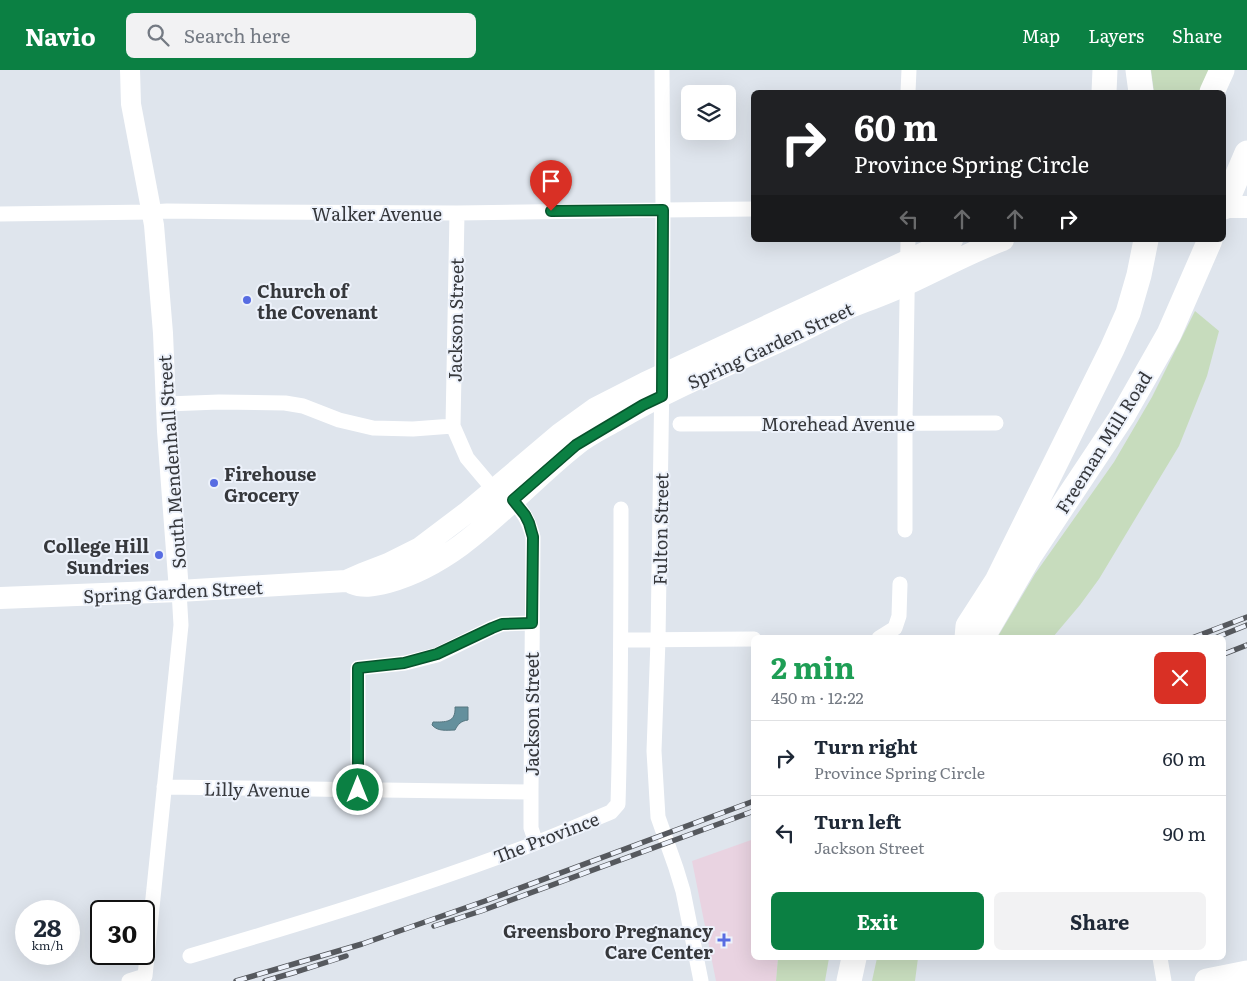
<!DOCTYPE html>
<html lang="en">
<head>
<meta charset="utf-8">
<style>
  :root { --surface:#fff; --page:#f2f2f3; --text:#1f2937; --muted:#747a83; --line:#e0e1e3; --accent:#0b8043 }
  body { margin:0; font-family:Literata,serif; background:var(--page); color:var(--text); height:100vh; display:flex; flex-direction:column; font-size:19px; white-space:nowrap }
  * { box-sizing:border-box; margin:0 }
  p { font-size:16px; color:var(--muted) }
  .icon { flex:none; width:28px; height:28px; fill:none; stroke:currentColor; stroke-width:2; stroke-linecap:round; stroke-linejoin:round }
  .map { position:relative; flex:1; overflow:hidden }
  .details { position:absolute; left:751px; top:565px; width:475px; height:325px; display:flex; flex-direction:column; background:var(--surface); border-radius:8px; box-shadow:0 5px 20px #0002 }
  .details>* { flex:none }
  .top-card { position:absolute; left:751px; top:20px; width:475px; height:152px; border-radius:8px; box-shadow:0 5px 20px #0002; background:#202124; color:#fff; overflow:hidden }
  .tools { position:absolute; left:681px; top:15px; display:grid; gap:10px }
  .tools a { display:grid; place-items:center; width:55px; height:55px; border-radius:8px; background:var(--surface); box-shadow:0 5px 20px #0002; font-size:25px }
  .speed { position:absolute; left:15px; top:830px; display:flex; gap:10px; font-size:25px; font-weight:700; text-align:center }
  .speed>* { display:grid; place-content:center; width:65px; height:65px; border-radius:50%; background:var(--surface); box-shadow:0 5px 20px #0002; line-height:1 }
  .speed small { font-size:12px; font-weight:400 }
  .speed .limit { border:2px solid #111; border-radius:8px; background:#fff; color:#111 }
  .pin { position:absolute; display:grid; place-items:center; width:42px; height:42px; color:#fff; margin:-51px -21px; border-radius:50% 50% 50% 0; rotate:-45deg; box-shadow:0 0 5px #0007 }
  .pin .icon { rotate:45deg }
  .me { position:absolute; width:55px; margin:-28px; rotate:0deg; stroke-linejoin:round; filter:drop-shadow(0 0 4px #0008) }
  .turn { display:flex; align-items:center; gap:18px; height:105px; padding:0 20px; font-size:22px }
  .turn .icon { width:65px; height:65px; stroke-width:2.5 }
  .turn b { display:block; font-size:35px; line-height:42px }
  .lanes { display:flex; align-items:center; height:48px; padding:0 20px; background:#0003; justify-content:center; gap:25px; direction:ltr }
  .lanes .off { opacity:.35 }
  .round { display:grid; place-items:center; flex:none; width:52px; height:52px; border-radius:8px; background:var(--page) }
  .headline { display:flex; align-items:center; justify-content:space-between; height:85px; padding:0 20px }
  h1 { font-size:30px; font-weight:700; line-height:38px; color:#1e9e55 }
  .action { display:flex; gap:10px; margin-top:auto; padding:10px 20px }
  .action a { flex:1; height:58px; border-radius:8px; background:var(--accent); color:#fff; font-size:20px; font-weight:700; line-height:58px; text-align:center }
  .action a+a { background:var(--page); color:var(--text) }
  ul { padding:0; list-style:none }
  li { display:flex; align-items:center; gap:15px; height:75px; padding:0 20px; border-top:1px solid var(--line) }
  li div { flex:1 }
  li b { display:block; font-size:19px }
  li em { font-style:normal }
  header { display:flex; align-items:center; gap:30px; box-sizing:border-box; height:70px; padding:0 25px; background:var(--accent); color:#fff }
  header strong { font-size:24px }
  nav { display:flex; gap:28px; margin-inline-start:auto; font-size:18px }
  .search { width:350px; height:45px; background:var(--page); display:flex; align-items:center; gap:12px; box-sizing:border-box; padding:0 18px; border-radius:8px; color:var(--muted); font-size:19px }
  .map>svg:first-child { display:block }
  .commercial { fill:#e9d3e1 }
  .green { fill:#c7dcbd }
  .water { fill:#64909d; stroke:#567680 }
  .lines { fill:none; stroke-linecap:round; stroke-linejoin:round }
  .minor { stroke:#fff; stroke-width:15 }
  .tertiary { stroke:#fff; stroke-width:20 }
  .secondary { stroke:#fff; stroke-width:22 }
  .primary { stroke:#fff; stroke-width:25 }
  .rail-casing { stroke:#56595e; stroke-width:5.5 }
  .rail { stroke:#edf2fb; stroke-width:4; stroke-dasharray:11; stroke-linecap:butt }
  .route-casing { stroke:#07532c; stroke-width:12 }
  .route { stroke:#0b8043; stroke-width:9 }
  .poi-dot { fill:#576ce2; stroke:#edf2fb; stroke-width:2 }
  .labels { text-anchor:middle; dominant-baseline:central; stroke-width:4; stroke-linejoin:round; paint-order:stroke }
  .street-label { font-size:18px; fill:#36383c; stroke:#edf2fb }
  .poi-label { font-size:18px; font-weight:bold; fill:#36383c; stroke:#edf2fb; text-anchor:start }
</style>
</head>
<body>
<header>
<strong>Navio</strong>
<div class="search"><svg class="icon" aria-label="search" viewBox="0 0 24 24"><circle cx="10" cy="10" r="6"/><path d="M15 15l6 6"/></svg>Search here</div>
<nav><a>Map</a><a>Layers</a><a>Share</a></nav>
</header>
<div class="map">
<svg width="1247" height="911" viewBox="0 0 1247 911">
  <rect width="100%" height="100%" fill="#dfe5ed"/>
  <path class="commercial" d="M754,769V888H778L776,911H716L692,791Z"/>
  <path class="green" d="M1151,0H1212L1202,22H1154Z
    M1195,241L1219,261L1207,306L1179,376L1099,509L1080,535L1053,567L997,568L1035,504L1114,392L1152,327Z
    M778,888H829L825,911H776Z
    M877,888H918L915,911H872Z"/>
  <path class="water" d="M455,637H468V650C461,651 458,654 455,660C447,660 438,662 432,655L433,652C445,652 456,653 455,637Z"/>
  <g class="lines">
    <path class="minor" d="M662,0L663,140L662,305L658,570L654,681L658,747L676,798L683,821L701,911
      M908,22L909,0
      M457,143L453,356L467,388L494,420
      M0,144L151,142L167,141L259,142L457,143L663,140L754,139
      M167,334L219,332L285,333L303,336L339,350L373,358L413,359L453,356
      M680,354L996,353
      M513,430C524,443 529,451 533,467L531,722V758L536,773
      M905,460V353L908,170
      M879,568L895,558L899,546L900,514
      M621,570L754,569
      M164,717L531,722
      M358,720V598L405,593L437,585L492,558L502,554L532,553
      M190,886C302,853 414,819 523,778C553,767 582,754 611,742L618,734C621,636 621,537 621,439
      M1160,888L1164,911
      M129,911L145,906L181,555L179,521"/>
    <path class="tertiary" d="M130,0L131,34L154,155L163,263L167,361L179,521"/>
    <path class="secondary" d="M1224,137H1247
      M352,513C364,518 376,515 388,512C465,491 516,422 576,375C588,365 603,358 617,350C670,319 725,296 780,271C803,261 825,249 848,238C868,230 888,223 907,214C940,199 970,182 1003,170
      M0,528L179,521L346,511L362,504L388,494L420,478L469,441L560,364L596,338L645,313L952,170"/>
    <path class="primary" d="M1138,0L1141,22
      M1104,22L1105,0
      M1212,22L1222,0
      M1224,137L1247,83
      M967,568L968,556L997,511L1112,279L1128,243L1139,205L1146,170
      M982,568L1030,485L1123,345L1169,264L1210,170
      M849,911L854,888
      M1207,911L1247,903"/>
    <defs>
      <path id="rail" d="M1192,568L1247,547
        M1215,568L1247,555
        M1224,584L1247,575
        M434,856L481,841L754,741
        M236,911L362,874L485,831L754,731
        M265,911L296,902L346,886"/>
    </defs>
    <use href="#rail" class="rail-casing"/>
    <use href="#rail" class="rail"/>
  </g>
  <g class="lines">
    <defs>
      <path id="route" d="M358,720V598L404,593L437,584L492,558L502,554L532,553L533,467L529,453L525,445L513,430L576,375L643,335L662,326L663,140L551,141"/>
    </defs>
    <use href="#route" class="route-casing"/>
    <use href="#route" class="route"/>
  </g>
  <g class="poi-dot">
    <circle cx="247" cy="230" r="5"/>
    <circle cx="214" cy="413" r="5"/>
    <circle cx="159" cy="485" r="5"/>
    <path d="M721.5 862.5h5v5h5v5h-5v5h-5v-5h-5v-5h5z"/>
  </g>
  <g class="labels">
    <g class="street-label">
      <text x="377" y="143">Walker Avenue</text>
      <text transform="translate(455 250) rotate(-89)">Jackson Street</text>
      <text transform="translate(770 275) rotate(-25)">Spring Garden Street</text>
      <text x="838" y="353">Morehead Avenue</text>
      <text transform="translate(1103 372) rotate(-58)">Freeman Mill Road</text>
      <text transform="translate(171 392) rotate(-94)">South Mendenhall Street</text>
      <text transform="translate(660 459) rotate(-89)">Fulton Street</text>
      <text transform="translate(173 521) rotate(-3)">Spring Garden Street</text>
      <text transform="translate(531 644) rotate(-90)">Jackson Street</text>
      <text transform="translate(257 719) rotate(1)">Lilly Avenue</text>
      <text transform="translate(546 767) rotate(-21)">The Province</text>
    </g>
    <g class="poi-label">
      <text x="257" y="220">Church of<tspan x="257" dy="21">the Covenant</tspan></text>
      <text x="224" y="403">Firehouse<tspan x="224" dy="21">Grocery</tspan></text>
      <text x="149" y="475" text-anchor="end">College Hill<tspan x="149" dy="21">Sundries</tspan></text>
      <text x="713" y="860" text-anchor="end">Greensboro Pregnancy<tspan x="713" dy="21">Care Center</tspan></text>
    </g>
  </g>
</svg>
<div class="tools">
<a><svg class="icon" aria-label="layers" viewBox="0 0 24 24"><path d="M12 4l9 5-9 5-9-5zM3 14l9 5 9-5"/></svg></a>
</div>
<div class="speed"><div>28<small>km/h</small></div><div class="limit">30</div></div>
<div class="pin" style="left:551px;top:141px;background:#d93025"><svg class="icon" aria-label="arrive" viewBox="0 0 24 24"><path d="M6 21V4h12l-3 4 3 4H6"/></svg></div>
<svg class="me" style="left:358px;top:720px" viewBox="-20 -20 40 40"><circle r="17" fill="#0b8043" stroke="#fff" stroke-width="3"/><path d="M0-11L8 9 0 5-8 9z" fill="#fff"/></svg>
<div class="top-card">
<div class="turn"><svg class="icon" aria-label="right" viewBox="0 0 24 24"><path d="M7 20v-9h11M14 6l5 5-5 5"/></svg><div><b>60 m</b>Province Spring Circle</div></div>
<div class="lanes"><svg class="icon off" aria-label="left" viewBox="0 0 24 24"><path d="M17 20v-9H6M10 6l-5 5 5 5"/></svg><svg class="icon off" aria-label="ahead" viewBox="0 0 24 24"><path d="M12 20V5M6 11l6-6 6 6"/></svg><svg class="icon off" aria-label="ahead" viewBox="0 0 24 24"><path d="M12 20V5M6 11l6-6 6 6"/></svg><svg class="icon" aria-label="right" viewBox="0 0 24 24"><path d="M7 20v-9h11M14 6l5 5-5 5"/></svg></div>
</div>
<section class="details">
<div class="headline"><div><h1>2 min</h1><p>450 m · 12:22</p></div><a class="round" style="background:#d93025;color:#fff"><svg class="icon" aria-label="close" viewBox="0 0 24 24"><path d="M6 6l12 12M18 6L6 18"/></svg></a></div>
<ul>
<li><svg class="icon" aria-label="right" viewBox="0 0 24 24"><path d="M7 20v-9h11M14 6l5 5-5 5"/></svg><div><b>Turn right</b><p>Province Spring Circle</p></div><em>60 m</em></li>
<li><svg class="icon" aria-label="left" viewBox="0 0 24 24"><path d="M17 20v-9H6M10 6l-5 5 5 5"/></svg><div><b>Turn left</b><p>Jackson Street</p></div><em>90 m</em></li>
</ul>
<div class="action"><a>Exit</a><a>Share</a></div>
</section>
</div>
</body>
</html>
